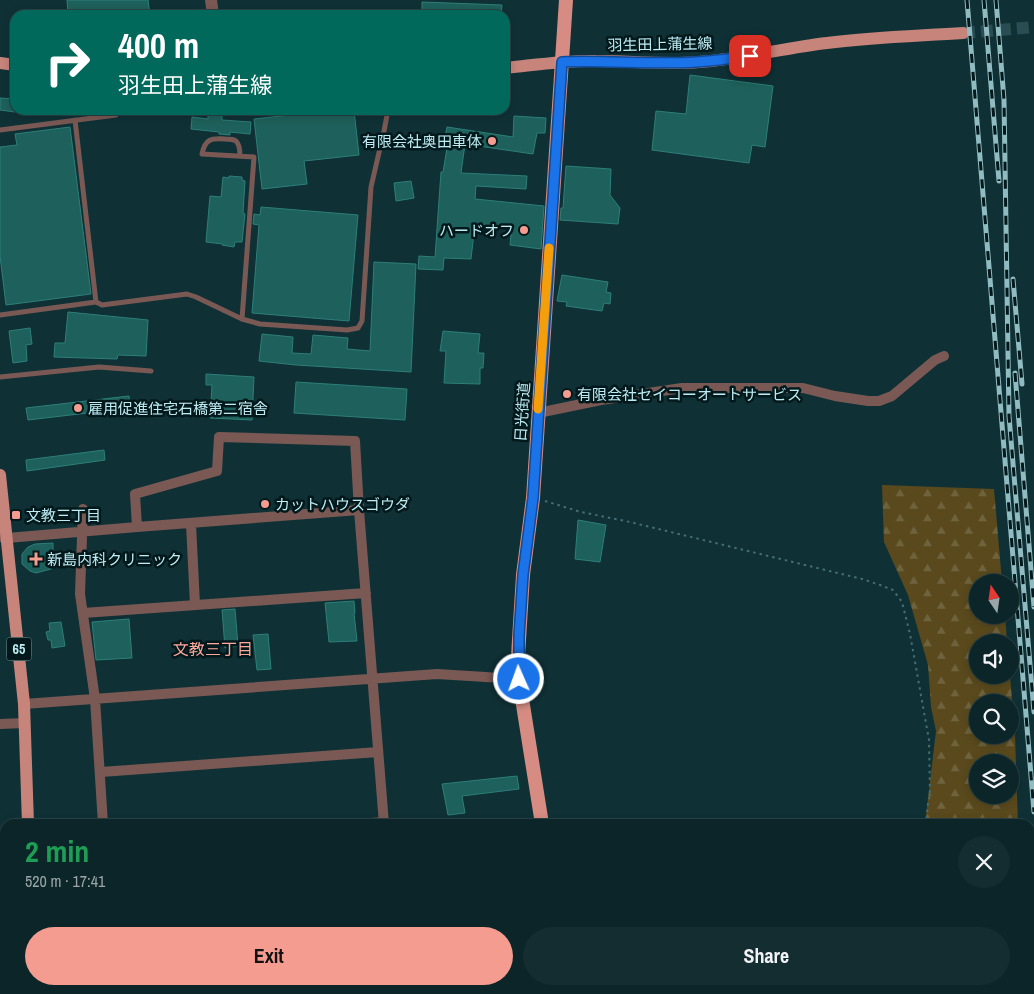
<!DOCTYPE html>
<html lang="en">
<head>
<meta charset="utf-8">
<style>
  :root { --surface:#0b2528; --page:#142d30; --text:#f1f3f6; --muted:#9aa5a8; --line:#2b4245; --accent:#f59c91 }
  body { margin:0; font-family:"Archivo Narrow","Noto Sans JP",sans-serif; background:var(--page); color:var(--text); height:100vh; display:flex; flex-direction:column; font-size:19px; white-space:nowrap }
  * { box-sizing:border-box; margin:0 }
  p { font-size:16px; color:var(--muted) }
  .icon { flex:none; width:28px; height:28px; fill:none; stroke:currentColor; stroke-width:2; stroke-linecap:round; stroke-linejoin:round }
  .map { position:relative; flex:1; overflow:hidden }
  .details { position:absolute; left:0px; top:819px; width:1035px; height:176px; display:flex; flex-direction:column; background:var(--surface); border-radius:15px 15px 0 0; box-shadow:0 2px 8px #0003,0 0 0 1px var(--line) }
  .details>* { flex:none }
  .guide { position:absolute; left:10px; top:10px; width:500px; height:105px; border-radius:15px; box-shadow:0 2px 8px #0003,0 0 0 1px var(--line); background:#00695c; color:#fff; overflow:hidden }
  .needle { width:32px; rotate:347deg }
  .controls { position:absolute; left:969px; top:574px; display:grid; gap:10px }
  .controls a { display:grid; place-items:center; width:50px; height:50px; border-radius:50%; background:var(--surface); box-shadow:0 2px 8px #0003,0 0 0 1px var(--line); font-size:25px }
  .pin { position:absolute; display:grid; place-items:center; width:42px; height:42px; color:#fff; margin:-21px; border-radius:10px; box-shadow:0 2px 8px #0006 }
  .me { position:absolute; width:55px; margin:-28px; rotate:358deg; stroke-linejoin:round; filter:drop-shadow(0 0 4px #0008) }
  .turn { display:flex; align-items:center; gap:18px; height:105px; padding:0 25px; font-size:22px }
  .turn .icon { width:65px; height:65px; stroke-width:2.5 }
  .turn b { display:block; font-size:35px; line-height:42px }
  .round { display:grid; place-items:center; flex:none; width:52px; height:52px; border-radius:26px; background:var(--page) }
  .overview { display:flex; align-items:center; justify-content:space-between; height:85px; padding:0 25px }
  h1 { font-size:30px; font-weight:800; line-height:38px; color:#1e9e55 }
  .button { display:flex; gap:10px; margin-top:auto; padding:10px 25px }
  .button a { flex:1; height:58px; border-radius:30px; background:var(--accent); color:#111; font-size:20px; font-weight:800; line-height:58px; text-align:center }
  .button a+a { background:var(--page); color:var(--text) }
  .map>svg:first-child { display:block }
  .grass { fill:url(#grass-dots) }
  .forest { fill:url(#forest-firs); fill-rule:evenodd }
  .building { fill:#1e605b; stroke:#2d7f79 }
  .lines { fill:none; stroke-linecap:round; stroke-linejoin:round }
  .primary-tunnel { stroke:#294d52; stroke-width:12; stroke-dasharray:12 6; stroke-linecap:butt }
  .path { stroke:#476d73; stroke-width:2; stroke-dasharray:2.5 4; stroke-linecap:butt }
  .service { stroke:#7a5954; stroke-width:5 }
  .minor { stroke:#7a5954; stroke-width:10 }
  .tertiary { stroke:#7a5954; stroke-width:12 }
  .primary { stroke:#c7847b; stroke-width:12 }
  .trunk { stroke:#d68c82; stroke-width:14 }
  .rail-casing { stroke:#8fbbc1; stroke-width:5 }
  .rail { stroke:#02181b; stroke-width:3; stroke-dasharray:9; stroke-linecap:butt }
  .route-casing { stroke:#114b97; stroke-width:12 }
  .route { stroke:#1a73e8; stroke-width:9 }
  .slow { stroke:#f59e0b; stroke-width:9 }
  .poi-dot { fill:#f59c91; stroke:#02181b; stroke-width:2 }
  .labels { text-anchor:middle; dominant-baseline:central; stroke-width:5; stroke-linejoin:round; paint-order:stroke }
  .shield { fill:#02181b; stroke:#84acb2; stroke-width:1 }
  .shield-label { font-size:14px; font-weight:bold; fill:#bcebf2 }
  .street-label { font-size:15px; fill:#bcebf2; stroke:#02181b }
  .poi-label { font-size:15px; fill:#bcebf2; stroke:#02181b; text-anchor:start }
  .neighbourhood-label { font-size:16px; fill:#fba89d; stroke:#02181b }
</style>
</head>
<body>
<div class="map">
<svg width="1034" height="994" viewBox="0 0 1034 994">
  <defs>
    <pattern id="grass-dots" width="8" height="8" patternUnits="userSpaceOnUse" patternTransform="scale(1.25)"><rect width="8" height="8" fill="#59491d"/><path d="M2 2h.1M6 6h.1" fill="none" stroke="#6f633e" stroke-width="1.8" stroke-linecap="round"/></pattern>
    <pattern id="forest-firs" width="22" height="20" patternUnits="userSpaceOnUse" patternTransform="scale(1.25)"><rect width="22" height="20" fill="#59491d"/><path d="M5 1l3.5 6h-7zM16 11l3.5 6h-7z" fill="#6f633e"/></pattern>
  </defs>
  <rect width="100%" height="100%" fill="#0f3136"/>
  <path class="grass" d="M1030,956L1034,994H936V990H1030Z"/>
  <path class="forest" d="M882,485L994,489L1002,582H978V615H1005L1007,642H978V675H1010L1015,736L1018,824H925L936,731L931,707L928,665L908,595L884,542ZM978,702H1010V735H978ZM978,762H1010V795H978Z"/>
  <path class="building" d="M67,0H148L150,15H68Z
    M422,2L502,5L501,15H422Z
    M690,75L773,86L765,147L752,145L749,163L652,150L656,111L686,114Z
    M0,98L15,99V112L0,110Z
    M337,110H354L359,155L304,161L307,184L262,189L254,119Z
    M208,114L222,115V120L251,122L250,134L230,132V135L219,134V132L191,129L192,117L208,119Z
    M514,116L546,118L545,133H537L533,154L465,144L461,173L527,176L526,189L476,186L475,199L544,206L541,249L510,245L512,225L475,224L471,259L444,258L443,270L418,269L419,256L435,257L441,172H443L448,142L444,141L447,127L513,137Z
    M70,127L91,294L6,305L0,256V147L17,145L15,134Z
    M566,166L611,169L610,195L620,208L618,224L560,220L561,208H563Z
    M229,176L242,177V180L245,181L243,213L245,214L242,242H235L234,247L222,245L223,244L206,242L210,196L221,197L223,177L229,178Z
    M411,181L414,198L396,201L394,183Z
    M261,207L358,215L349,321L252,313L259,225L253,224L254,214L260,215Z
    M374,262L416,264L411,372L296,365L259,361L262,334L293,337L292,353L311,354L313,335L348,338L347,349L370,351Z
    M562,275L608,282L606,292L611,293L610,304L604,303L602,311L566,306L567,302L557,301Z
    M68,312L148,320L146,356L118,355L117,359L54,357L55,343H65Z
    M30,328L32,344L26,345L27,361L13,363L9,331Z
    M443,331L480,334L478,353H484L483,368H480V384L444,383L446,351H440Z
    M206,374L254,377L252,420L210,418L212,385H206Z
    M296,382L407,389L405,420L294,413Z
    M129,396L130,408L28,420L26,408Z
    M104,450L105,460L27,471L26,460Z
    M578,520L606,525L600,562L575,559Z
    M53,543V552L55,556L51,569L36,573L30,571L22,564V554L28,547L35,544Z
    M354,601L355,613H354L357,641L329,642L325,603Z
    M235,609L238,646L225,648L222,610Z
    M129,619L132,658L96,660L92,622Z
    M61,622L65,646L52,648L51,640H48L46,632L50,631L49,623Z
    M268,634L271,669L257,670L253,635Z
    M517,776L519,789L462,796L465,813L448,815L442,784Z"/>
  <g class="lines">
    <path class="primary-tunnel" d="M963,33L1034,27"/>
    <path class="path" d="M545,501L581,512L630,522L862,579L880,585L893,590L902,602L910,634L929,740L930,794L928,803L926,824"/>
    <path class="service" d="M75,120L96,302
      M0,130L116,115V110
      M240,156C240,151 240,145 236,141C233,139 229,139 225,139C211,138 205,139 202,154L254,157L242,319
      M0,315L96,302L102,305L187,294L196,297L242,319L260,324L347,330L358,328L362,321L371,187L384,131L388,110
      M0,377L99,367L151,371"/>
    <path class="minor" d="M538,413L601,400L682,388H803L835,396L868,401H879L892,396L935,360L944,356
      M83,509L80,594L95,699L103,824
      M191,524L195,605
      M137,527L135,494L217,471L219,437L355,441L359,510L384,824
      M0,537L7,538L137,527L359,510
      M83,613L366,593
      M24,704L437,674L519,679
      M0,724L25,723
      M101,772L378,752
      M358,824L384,822
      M0,900L5,899
      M141,990V994
      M199,990L221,994
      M254,990V994
      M396,990V994
      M333,994L386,990"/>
    <path class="tertiary" d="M211,0L213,15"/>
    <path class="primary" d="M0,63L15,65
      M505,68C535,65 565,60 596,61C630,61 664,65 699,62C742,59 784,48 827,43C872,37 918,36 963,33
      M0,475L24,704L28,824
      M34,990V994"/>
    <path class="trunk" d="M542,824L523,705L519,679L518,656L523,575L533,498L566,0
      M571,990L572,994"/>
    <defs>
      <path id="rail" d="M967,0L1034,812
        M984,0L999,181
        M996,0L1004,100L1009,416L1034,712
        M1013,279L1022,384
        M1015,373L1034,607"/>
    </defs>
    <use href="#rail" class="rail-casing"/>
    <use href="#rail" class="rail"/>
  </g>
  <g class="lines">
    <defs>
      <path id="route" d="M519,679V636L523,575L533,498L562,62C607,60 652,65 696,62C714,61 732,58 750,56"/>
    </defs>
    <use href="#route" class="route-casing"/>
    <use href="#route" class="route"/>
    <path class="slow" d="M538,409L549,248"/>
  </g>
  <g class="poi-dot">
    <circle cx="492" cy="141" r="5"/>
    <circle cx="524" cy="230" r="5"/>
    <circle cx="567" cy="394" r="5"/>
    <circle cx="78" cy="408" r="5"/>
    <circle cx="265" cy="504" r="5"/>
    <rect x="11" y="510" width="10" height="10" rx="2.5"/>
    <path d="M33.5 551.5h5v5h5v5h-5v5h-5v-5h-5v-5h5z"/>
  </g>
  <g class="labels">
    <rect class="shield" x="6.5" y="637.5" width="25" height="23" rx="4"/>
    <g class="shield-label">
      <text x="19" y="649">65</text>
    </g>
    <g class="street-label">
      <text transform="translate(660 44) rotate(-1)">羽生田上蒲生線</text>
      <text transform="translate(522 412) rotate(-86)">日光街道</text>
    </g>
    <g class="poi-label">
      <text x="482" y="141" text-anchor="end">有限会社奥田車体</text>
      <text x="514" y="230" text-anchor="end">ハードオフ</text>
      <text x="577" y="394">有限会社セイコーオートサービス</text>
      <text x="88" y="408">雇用促進住宅石橋第二宿舎</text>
      <text x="275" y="504">カットハウスゴウダ</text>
      <text x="26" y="515">文教三丁目</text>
      <text x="47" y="559">新島内科クリニック</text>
    </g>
    <g class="neighbourhood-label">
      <text x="213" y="649">文教三丁目</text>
    </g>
  </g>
</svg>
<div class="controls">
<a><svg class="needle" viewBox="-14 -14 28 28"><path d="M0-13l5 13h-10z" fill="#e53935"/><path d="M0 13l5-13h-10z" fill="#9aa5a8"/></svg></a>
<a><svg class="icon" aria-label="sound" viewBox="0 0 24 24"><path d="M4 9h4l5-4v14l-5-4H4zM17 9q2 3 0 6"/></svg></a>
<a><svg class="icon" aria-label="search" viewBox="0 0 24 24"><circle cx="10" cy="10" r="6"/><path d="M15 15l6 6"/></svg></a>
<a><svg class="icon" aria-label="layers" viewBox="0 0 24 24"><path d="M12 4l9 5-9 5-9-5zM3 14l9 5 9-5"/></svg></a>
</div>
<div class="pin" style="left:750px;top:56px;background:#d93025"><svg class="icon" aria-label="arrive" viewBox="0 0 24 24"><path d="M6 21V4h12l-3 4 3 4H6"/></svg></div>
<svg class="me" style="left:519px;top:679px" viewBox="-20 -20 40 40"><circle r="17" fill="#1a73e8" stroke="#fff" stroke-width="3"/><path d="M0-11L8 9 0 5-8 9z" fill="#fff"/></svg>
<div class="guide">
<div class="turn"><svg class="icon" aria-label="right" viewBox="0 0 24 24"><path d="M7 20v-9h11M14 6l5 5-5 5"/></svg><div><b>400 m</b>羽生田上蒲生線</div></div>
</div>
<section class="details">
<div class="overview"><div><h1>2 min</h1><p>520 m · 17:41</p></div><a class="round"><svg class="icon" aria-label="close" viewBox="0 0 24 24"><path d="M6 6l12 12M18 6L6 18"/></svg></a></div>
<div class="button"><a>Exit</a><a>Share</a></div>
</section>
</div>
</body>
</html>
